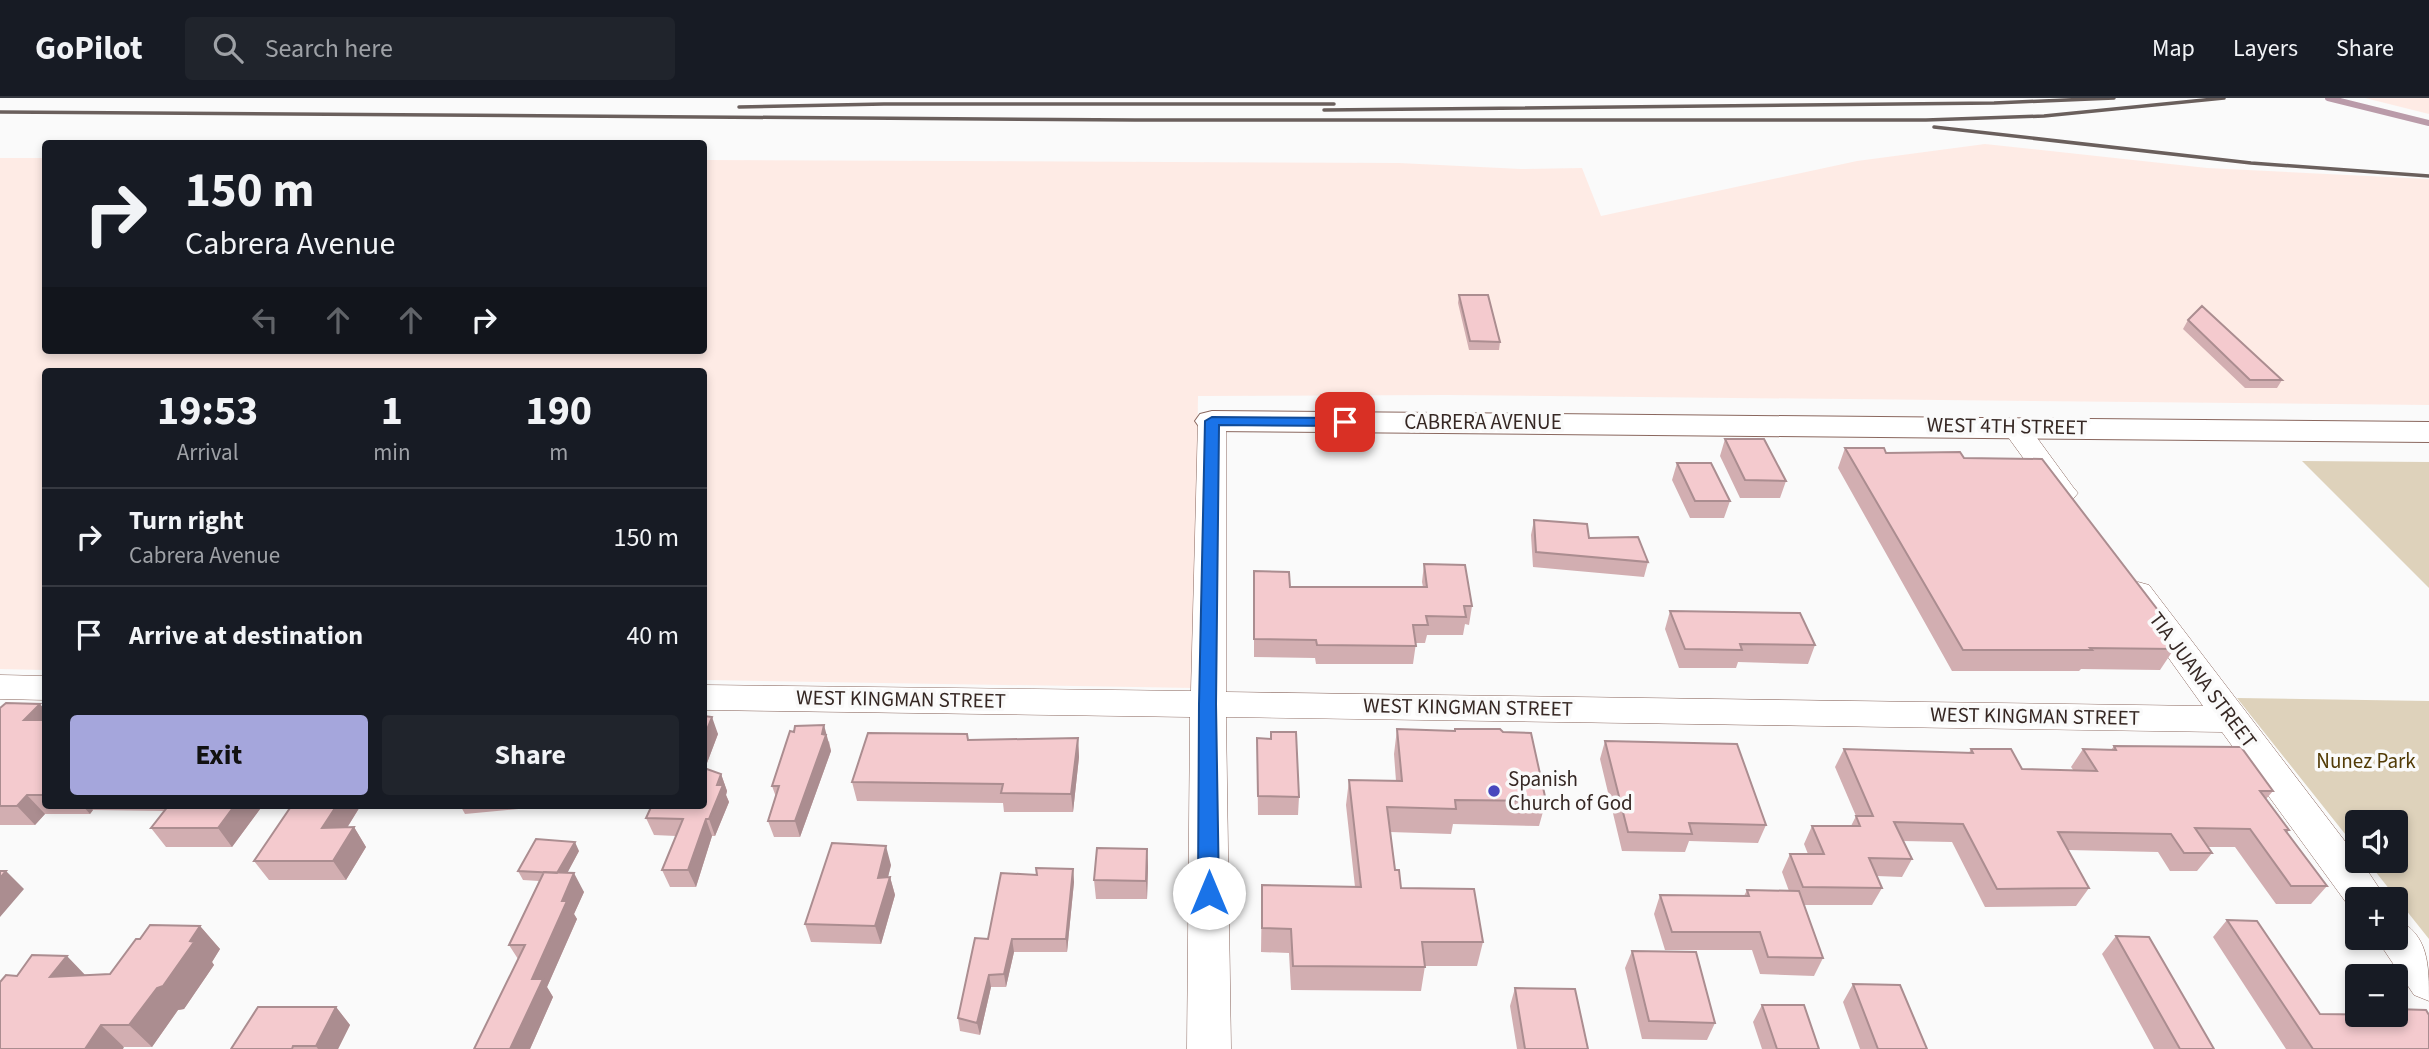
<!DOCTYPE html>
<html lang="en">
<head>
<meta charset="utf-8">
<style>
  :root { --surface:#171b24; --page:#20242c; --text:#f1f3f6; --muted:#9ea1a6; --line:#363941; --accent:#a5a6dc }
  body { margin:0; font-family:"Source Sans 3",sans-serif; background:var(--page); color:var(--text); height:100vh; display:flex; flex-direction:column; font-size:26px; white-space:nowrap }
  * { box-sizing:border-box; margin:0 }
  p { font-size:23px; color:var(--muted) }
  .icon { flex:none; width:38px; height:38px; fill:none; stroke:currentColor; stroke-width:2; stroke-linecap:round; stroke-linejoin:round }
  .map { position:relative; flex:1; overflow:hidden }
  .side { position:absolute; left:42px; top:270px; width:665px; height:441px; display:flex; flex-direction:column; background:var(--surface); border-radius:7px; box-shadow:0 4px 10px #0003 }
  .side>* { flex:none }
  .guide { position:absolute; left:42px; top:42px; width:665px; height:214px; border-radius:7px; box-shadow:0 4px 10px #0003; background:#171b24; color:var(--text); overflow:hidden }
  .buttons { position:absolute; left:2345px; top:712px; display:grid; gap:14px }
  .buttons a { display:grid; place-items:center; width:63px; height:63px; border-radius:7px; background:var(--surface); box-shadow:0 4px 10px #0003; font-size:35px }
  .pin { position:absolute; display:grid; place-items:center; width:60px; height:60px; color:#fff; margin:-30px; border-radius:14px; box-shadow:0 4px 10px #0006 }
  .me { position:absolute; width:77px; margin:-38px; rotate:0deg; stroke-linejoin:round; filter:drop-shadow(0 0 5px #0008) }
  .turn { display:flex; align-items:center; gap:24px; height:147px; padding:0 28px; font-size:32px }
  .turn .icon { width:91px; height:91px; stroke-width:2.5 }
  .turn b { display:block; font-size:49px; line-height:60px }
  .lanes { display:flex; align-items:center; height:66px; padding:0 28px; background:#0003; justify-content:center; gap:35px; direction:ltr }
  .lanes .off { opacity:.35 }
  .eta { display:flex; justify-content:space-evenly; align-items:center; height:119px; text-align:center }
  .eta b { font-size:42px; font-weight:700; line-height:49px }
  .action { display:flex; gap:14px; margin-top:auto; padding:14px 28px }
  .action a { flex:1; height:80px; border-radius:7px; background:var(--accent); color:#111; font-size:28px; font-weight:700; line-height:80px; text-align:center }
  .action a+a { background:var(--page); color:var(--text) }
  ul { padding:0; list-style:none }
  li { display:flex; align-items:center; gap:21px; height:98px; padding:0 28px; border-top:2px solid var(--line) }
  li div { flex:1 }
  li b { display:block; font-size:26px }
  li em { font-style:normal }
  header { display:flex; align-items:center; gap:42px; box-sizing:border-box; height:98px; padding:0 35px; background:var(--surface); border-bottom:2px solid var(--line) }
  header strong { font-size:33px }
  nav { display:flex; gap:38px; margin-inline-start:auto; font-size:24px }
  .search { width:490px; height:63px; background:var(--page); display:flex; align-items:center; gap:18px; box-sizing:border-box; padding:0 24px; border-radius:7px; color:var(--muted); font-size:26px }
  .map>svg:first-child { display:block }
  .built { fill:#feebe5 }
  .green { fill:#ded2bb }
  .lines { fill:none; stroke-linecap:round; stroke-linejoin:round }
  .stream { stroke:#ba9ba9; stroke-width:6 }
  .street-casing { stroke:#8a675e; stroke-width:1 }
  .secondary-casing { stroke:#8a675e; stroke-width:2 }
  .street { fill:#fff; fill-rule:evenodd }
  .secondary { fill:#fff; fill-rule:evenodd }
  .rail { stroke:#6a5f5c; stroke-width:3.5 }
  .wall { fill:#d2aeb1 }
  .shaded-wall { fill:#ab8d90 }
  .building { fill:#f4cace; stroke:#ab8d90; stroke-width:2 }
  .route { fill:#1a73e8; stroke:#114b97; stroke-width:2 }
  .poi-dot { fill:#4847bd; stroke:#fafafa; stroke-width:2.5 }
  .labels { text-anchor:middle; dominant-baseline:central; stroke-width:7; stroke-linejoin:round; paint-order:stroke }
  .street-label { font-size:21px; fill:#362824; stroke:#fafafa }
  .park-label { font-size:21px; fill:#523b06; stroke:#fafafa }
  .poi-label { font-size:21px; fill:#362824; stroke:#fafafa; text-anchor:start }
</style>
</head>
<body>
<header>
<strong>GoPilot</strong>
<div class="search"><svg class="icon" aria-label="search" viewBox="0 0 24 24"><circle cx="10" cy="10" r="6"/><path d="M15 15l6 6"/></svg>Search here</div>
<nav><a>Map</a><a>Layers</a><a>Share</a></nav>
</header>
<div class="map">
<svg width="2429" height="951" viewBox="0 0 2429 951">
  <rect width="100%" height="100%" fill="#fafafa"/>
  <path class="built" d="M2365,0H2429V16Z
    M1985,46L2207,70L2429,81V307L1447,297L1198,298L1194,590L704,582V273H46L45,572L0,571V60H45L46,252H704V62L1399,65L1521,71L1582,70L1601,118L1857,63Z"/>
  <path class="green" d="M2302,363L2429,364V490Z
    M2237,600L2429,603V841L2367,763H2396V724H2357V751Z"/>
  <g class="lines">
    <path class="stream" d="M2328,0L2429,25"/>
    <defs>
      <path id="street" d="M1212,315L1222,317L1226,323V594L2203,608L2122,495L2127,487L2138,484L2149,487L2357,759V763H2361L2387,802H2357V816L2353,814L2222,634L1226,619L1231,951H1187L1190,619L704,612V587L1191,593L1198,323L1202,317Z
        M2014,320L2024,322L2073,389L2078,395L2073,401L2063,404L2053,401L2000,328L2004,322Z
        M0,577L46,578V602L0,601Z
        M2396,821C2429,836 2429,867 2429,903L2414,897L2376,840H2396Z"/>
      <path id="secondary" d="M1212,313L2429,324V344L1212,333L1200,330L1195,323L1200,316Z"/>
    </defs>
    <use href="#street" class="street-casing"/>
    <use href="#secondary" class="secondary-casing"/>
    <use href="#street" class="street"/>
    <use href="#secondary" class="secondary"/>
    <path class="rail" d="M739,9L884,6H1334
      M1324,12L1994,5L2114,0
      M0,14L1135,22H1926L2044,18L2224,0
      M1934,29L2251,65L2429,78"/>
  </g>
  <path class="wall" d="M1459,197L1500,244L1499,252H1469L1458,205Z
    M2188,222L2282,282L2277,290H2245L2183,231Z
    M1725,341L1786,383L1780,400H1740L1720,358Z
    M1845,350L1886,355L1964,360L2167,524L2161,534L2174,551L2160,572L2081,571L2079,573H1952L1838,370Z
    M1677,365L1730,403L1724,420H1690L1672,382Z
    M1534,422L1589,440L1648,464L1644,479L1533,469L1531,437Z
    M1424,466L1472,508L1469,527L1465,526L1463,537H1427L1425,545H1416L1413,566H1316L1315,560L1254,559V473L1290,489H1423L1422,484Z
    M1670,513L1815,547L1808,566L1738,564L1736,570H1679L1665,531Z
    M0,610L46,613V707H263L232,749H166L151,730L164,713L93,712L90,716H45L35,727H0Z
    M704,618L718,636L705,670L721,676L727,693L726,697L729,704L715,738H712L696,789H670L662,772L676,738L654,737L646,720Z
    M1397,631L1454,633L1455,631L1546,703L1539,728L1453,726L1451,736L1390,734L1395,772L1401,790L1483,844L1477,868H1425L1421,893L1291,892L1289,855L1261,854L1262,787L1355,789L1346,707L1349,682L1396,683L1394,656Z
    M1271,634L1299,699L1298,717H1258L1257,640L1270,641Z
    M1078,640L1079,659L1073,714H1004L1003,705L857,703L852,684L968,642Z
    M829,643L831,653L800,739H774L768,723L776,699L772,688Z
    M1605,643L1766,727L1758,745L1689,743L1685,754L1622,753L1600,661Z
    M2114,648L2273,693L2266,701L2289,732L2287,735L2327,788L2311,806H2276L2235,749H2207L2212,755L2197,773H2170L2158,754L2068,752L2089,790L2076,808L1985,809L1952,744L1903,743L1912,761L1902,779L1877,778L1882,790L1872,807H1804L1823,860L1814,878L1760,876L1752,852H1665L1654,816L1660,797L1744,798L1747,792L1789,793L1782,774L1790,756H1808L1804,746L1812,728H1851L1856,718L1835,669L1844,651L1969,655L1971,651L2022,671L2074,673L2071,669L2083,651L2111,652Z
    M292,707H361L347,730L354,729L366,749L346,782H269L254,763Z
    M460,707H541L540,709L465,716Z
    M1147,751L1148,769L1147,801H1096L1094,782Z
    M579,753L567,775L584,794L574,816L577,821L547,889L553,899L530,951H474L518,861L509,847L539,783L523,782L518,773Z
    M891,767L888,779H890L895,797L881,846L811,844L805,826Z
    M1073,771L1074,784L1067,854H1014L1006,889H991L980,937L960,933L958,920L988,841L1037,777Z
    M2227,822L2320,916L2429,951H2286L2213,839Z
    M200,828L220,851L212,864L214,867L184,911L178,912L152,949H124L17,878L110,876Z
    M2116,838L2214,951H2154L2102,856Z
    M1632,853L1715,925L1707,942L1642,941L1625,870Z
    M1853,886L1927,951H1860L1843,904Z
    M1515,890L1588,951H1517L1510,908Z
    M1762,907L1819,951H1762L1753,924Z
    M336,909L350,927L338,951H231Z"/>
  <path class="shaded-wall" d="M40,606L46,613V636L24,622Z
    M712,619L718,636L704,673V639Z
    M824,627L831,653L800,739L795,723Z
    M1078,640L1079,659L1073,714L1071,696Z
    M721,676L727,693L726,697L729,704L715,738L709,721Z
    M27,697L45,716L35,727L17,708Z
    M82,707H89L93,712L90,716Z
    M235,707H263L232,749L218,730Z
    M337,707H361L335,749L322,730Z
    M706,721L712,738L696,789L688,772Z
    M354,729L366,749L346,782L333,763Z
    M575,744L579,753L562,785L557,776Z
    M886,748L891,767L883,799L878,780Z
    M1147,751L1148,769L1147,801L1146,783Z
    M1073,771L1074,784L1067,854L1066,841Z
    M6,773L24,791L0,819V780Z
    M574,775L584,794L574,816L577,821L547,889L553,899L530,951H510L532,881L562,803Z
    M890,779L895,797L881,846L875,828Z
    M200,828L220,851L212,864L214,867L184,911L178,912L152,949L129,927Z
    M1012,841L1014,854L1006,889L1004,876Z
    M67,858L89,881L50,879Z
    M989,877L991,889L980,937L977,925Z
    M336,909L350,927L338,951H318L316,948Z
    M101,927L124,949L123,951H85Z"/>
  <path class="building" d="M1459,197H1488L1500,244L1470,243Z
    M2202,208L2282,282H2250L2188,222Z
    M1725,341H1764L1786,383L1745,382Z
    M1845,350H1884L1886,355L1960,354L1964,360L2042,361L2167,524H2154L2174,551L2090,550L2092,552H1963Z
    M1677,365H1711L1730,403H1695Z
    M1534,422L1587,426L1589,440L1638,439L1648,464L1536,454Z
    M1424,466L1465,467L1472,508H1464L1466,519L1426,518L1428,527H1413L1416,548L1317,547L1316,542L1254,541V473L1289,474L1290,489H1427Z
    M1670,513L1800,515L1815,547L1740,546L1742,552L1685,551Z
    M6,605L40,606L24,622H46V697H27L17,708H0V610Z
    M704,618L712,619L704,639Z
    M824,627L822,636L826,637L795,723H768L779,688H772L790,633L794,634L795,628Z
    M1397,631L1455,633V631H1500L1503,634L1531,635L1546,703L1455,702L1456,711L1387,709L1395,772H1399L1401,790L1474,791L1483,844H1422L1425,869L1293,868L1291,831L1262,830V787L1361,789L1349,682L1402,683Z
    M1271,634H1296L1299,699L1258,698L1257,640L1271,641Z
    M868,635L967,636L968,642L1078,640L1071,696L1001,695L1003,686L852,684Z
    M1605,643L1737,646L1766,727L1689,725L1692,736L1628,734Z
    M2114,648L2241,649L2273,693H2260L2289,732H2285L2327,788H2291L2250,731L2195,730L2212,755H2184L2171,736L2058,734L2089,790L1997,791L1963,726L1894,724L1912,761L1869,760L1882,790L1803,789L1790,756H1824L1812,728H1860L1856,718H1873L1844,651L1973,655L1971,651H2011L2022,671L2097,673L2083,651L2116,652Z
    M704,670L721,676L717,687H723L709,721H706L688,772H662L683,721L646,720L652,707H704Z
    M169,707H235L218,730H151Z
    M292,707H337L322,730L354,729L333,763H254Z
    M536,741L575,744L557,775L518,773Z
    M832,745L886,748L878,780L890,779L875,828L805,826Z
    M1097,750L1147,751L1146,783L1094,782Z
    M1036,770L1073,771L1066,841H1012L1004,876L989,877L977,925L958,920L975,840L988,841L1001,775L1037,777Z
    M0,773H6L0,780Z
    M544,774L574,775L562,803H567L532,881H543L510,951H474L525,847H509Z
    M1747,792L1799,793L1823,860L1768,859L1760,834H1672L1660,797L1749,798Z
    M2227,822L2257,823L2320,916L2396,917V911L2426,912L2429,917V951H2313Z
    M150,827L200,828L190,843L194,844L163,888L157,890L129,927H101L85,951H0V884L6,877L17,878L32,857L67,858L50,879L110,876L136,841H140Z
    M2116,838L2149,839L2214,951H2180Z
    M1632,853L1696,854L1715,925L1649,923Z
    M1853,886L1900,887L1927,951H1878Z
    M1515,890L1575,891L1588,951H1525Z
    M1762,907H1804L1819,951H1777Z
    M258,909H336L316,948H293L292,951H231Z"/>
  <path class="route" d="M1212,319L1345,320L1352,324L1345,328L1219,327L1216,606L1219,795L1216,801L1209,804L1201,801L1198,795L1199,606L1205,323Z"/>
  <circle class="poi-dot" cx="1494" cy="693" r="7"/>
  <g class="labels">
    <g class="street-label">
      <text x="1483" y="324">CABRERA AVENUE</text>
      <text transform="translate(2007 328) rotate(1)">WEST 4TH STREET</text>
      <text transform="translate(2203 582) rotate(53)">TIA JUANA STREET</text>
      <text transform="translate(901 601) rotate(1)">WEST KINGMAN STREET</text>
      <text transform="translate(1468 609) rotate(1)">WEST KINGMAN STREET</text>
      <text transform="translate(2035 618) rotate(1)">WEST KINGMAN STREET</text>
    </g>
    <g class="park-label">
      <text x="2366" y="663">Nunez Park</text>
    </g>
    <g class="poi-label">
      <text x="1508" y="681">Spanish<tspan x="1508" dy="24">Church of God</tspan></text>
    </g>
  </g>
</svg>
<div class="buttons">
<a><svg class="icon" aria-label="sound" viewBox="0 0 24 24"><path d="M4 9h4l5-4v14l-5-4H4zM17 9q2 3 0 6"/></svg></a>
<a>+</a>
<a>−</a>
</div>
<div class="pin" style="left:1345px;top:324px;background:#d93025"><svg class="icon" aria-label="arrive" viewBox="0 0 24 24"><path d="M6 21V4h12l-3 4 3 4H6"/></svg></div>
<svg class="me" style="left:1209px;top:795px" viewBox="-20 -20 40 40"><circle r="19" fill="#fff"/><path d="M0-13L10 11 0 6-10 11z" fill="#1a73e8"/></svg>
<div class="guide">
<div class="turn"><svg class="icon" aria-label="right" viewBox="0 0 24 24"><path d="M7 20v-9h11M14 6l5 5-5 5"/></svg><div><b>150 m</b>Cabrera Avenue</div></div>
<div class="lanes"><svg class="icon off" aria-label="left" viewBox="0 0 24 24"><path d="M17 20v-9H6M10 6l-5 5 5 5"/></svg><svg class="icon off" aria-label="ahead" viewBox="0 0 24 24"><path d="M12 20V5M6 11l6-6 6 6"/></svg><svg class="icon off" aria-label="ahead" viewBox="0 0 24 24"><path d="M12 20V5M6 11l6-6 6 6"/></svg><svg class="icon" aria-label="right" viewBox="0 0 24 24"><path d="M7 20v-9h11M14 6l5 5-5 5"/></svg></div>
</div>
<section class="side">
<div class="eta">
<div><b>19:53</b><p>Arrival</p></div>
<div><b>1</b><p>min</p></div>
<div><b>190</b><p>m</p></div>
</div>
<ul>
<li><svg class="icon" aria-label="right" viewBox="0 0 24 24"><path d="M7 20v-9h11M14 6l5 5-5 5"/></svg><div><b>Turn right</b><p>Cabrera Avenue</p></div><em>150 m</em></li>
<li><svg class="icon" aria-label="arrive" viewBox="0 0 24 24"><path d="M6 21V4h12l-3 4 3 4H6"/></svg><div><b>Arrive at destination</b></div><em>40 m</em></li>
</ul>
<div class="action"><a>Exit</a><a>Share</a></div>
</section>
</div>
</body>
</html>
